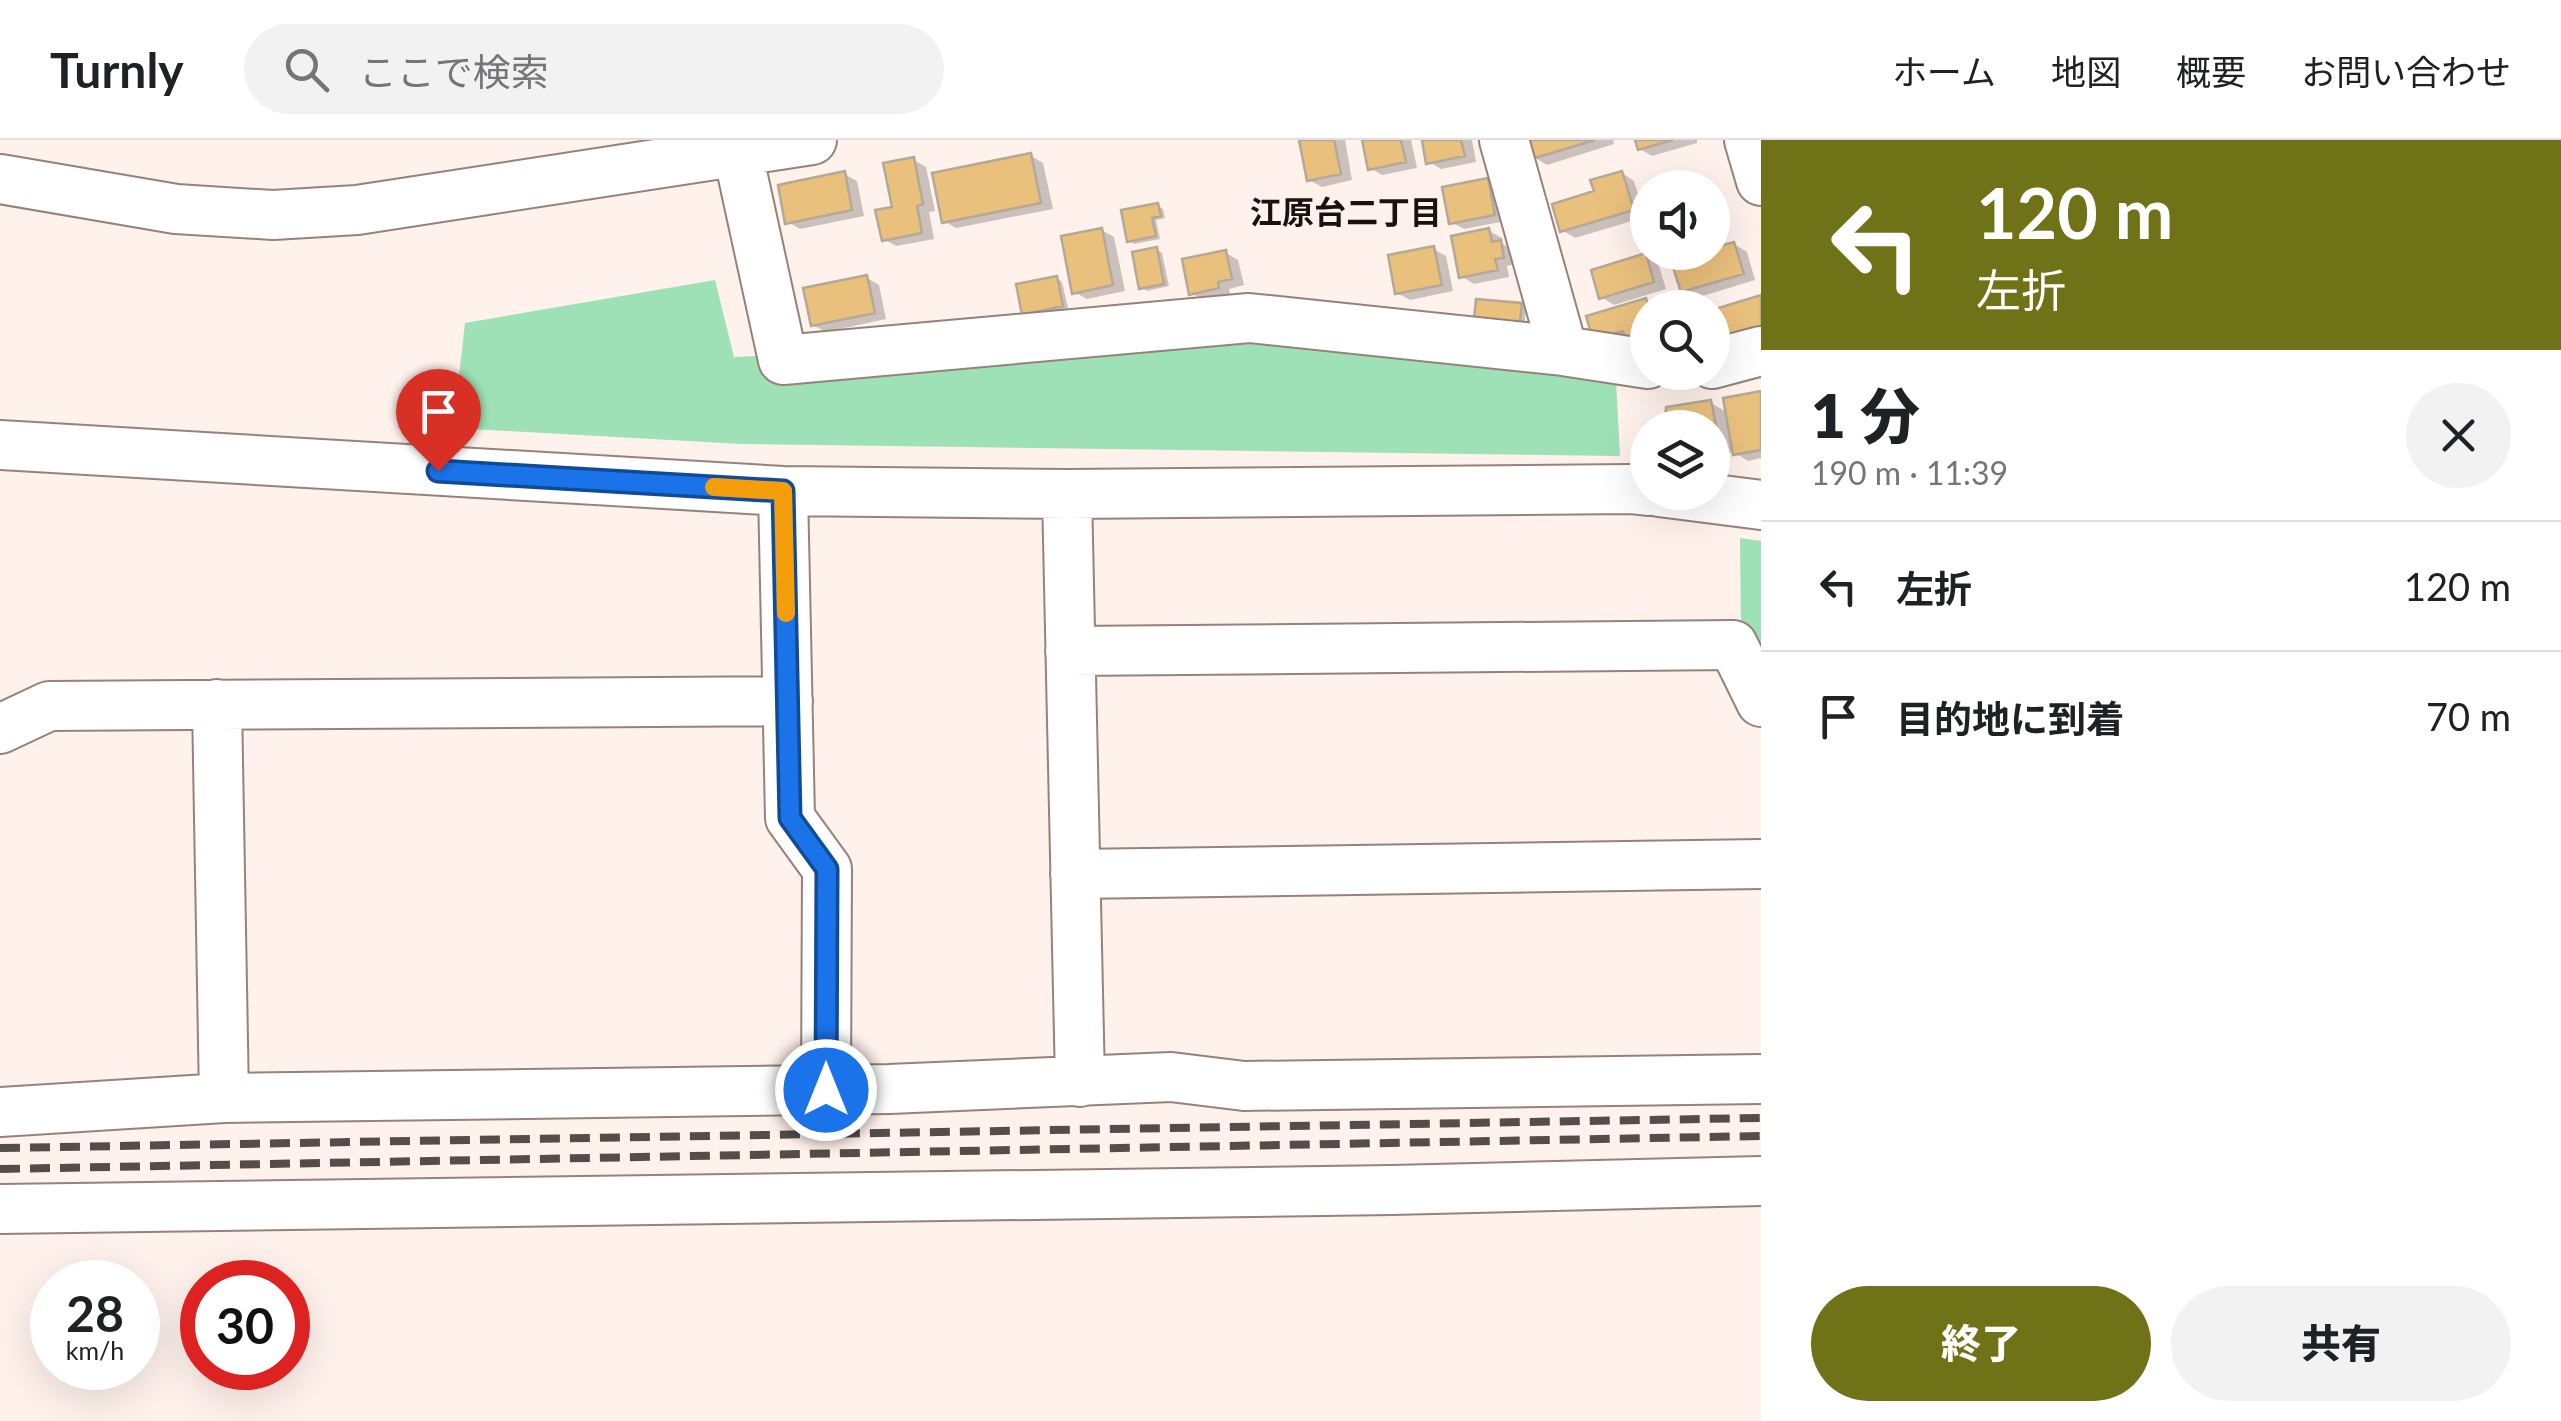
<!DOCTYPE html>
<html lang="ja">
<head>
<meta charset="utf-8">
<style>
  :root { --surface:#fff; --page:#f2f2f2; --text:#202124; --muted:#757577; --line:#e0e0e0; --accent:#707217 }
  body { margin:0; font-family:Lato,"Noto Sans JP",sans-serif; background:var(--page); color:var(--text); height:100vh; display:flex; flex-direction:column; font-size:38px; white-space:nowrap }
  * { box-sizing:border-box; margin:0 }
  p { font-size:32px; color:var(--muted) }
  .icon { flex:none; width:55px; height:55px; fill:none; stroke:currentColor; stroke-width:2; stroke-linecap:round; stroke-linejoin:round }
  .map { position:relative; flex:1; overflow:hidden }
  .sheet { display:flex; flex-direction:column; background:var(--surface); width:800px }
  .sheet>* { flex:none }
  .guide { background:#707217; color:#fff; overflow:hidden }
  .buttons { position:absolute; left:1630px; top:30px; display:grid; gap:20px }
  .buttons a { display:grid; place-items:center; width:100px; height:100px; border-radius:50%; background:var(--surface); box-shadow:0 10px 40px #0002; font-size:50px }
  .speed { position:absolute; left:30px; top:1120px; display:flex; gap:20px; font-size:50px; font-weight:700; text-align:center }
  .speed>* { display:grid; place-content:center; width:130px; height:130px; border-radius:50%; background:var(--surface); box-shadow:0 10px 40px #0002; line-height:1 }
  .speed small { font-size:25px; font-weight:400 }
  .speed .limit { border:15px solid #d22; background:#fff; color:#111 }
  .pin { position:absolute; display:grid; place-items:center; width:85px; height:85px; color:#fff; margin:-102px -42px; border-radius:50% 50% 50% 0; rotate:-45deg; box-shadow:0 0 10px #0007 }
  .pin .icon { rotate:45deg }
  .me { position:absolute; width:110px; margin:-55px; rotate:0deg; stroke-linejoin:round; filter:drop-shadow(0 0 8px #0008) }
  .turn { display:flex; align-items:center; gap:35px; height:210px; padding:0 50px; font-size:45px }
  .turn .icon { width:130px; height:130px; stroke-width:2.5 }
  .turn b { display:block; font-size:70px; line-height:85px }
  .round { display:grid; place-items:center; flex:none; width:105px; height:105px; border-radius:52px; background:var(--page) }
  .headline { display:flex; align-items:center; justify-content:space-between; height:170px; padding:0 50px }
  h1 { font-size:60px; font-weight:800; line-height:75px }
  .cta { display:flex; gap:20px; margin-top:auto; padding:20px 50px }
  .cta a { flex:1; height:115px; border-radius:60px; background:var(--accent); color:#fff; font-size:40px; font-weight:800; line-height:115px; text-align:center }
  .cta a+a { background:var(--page); color:var(--text) }
  ul { padding:0; list-style:none }
  li { display:flex; align-items:center; gap:30px; height:130px; padding:0 50px; border-top:2px solid var(--line) }
  li div { flex:1 }
  li b { display:block; font-size:38px }
  li em { font-style:normal }
  header { display:flex; align-items:center; gap:60px; box-sizing:border-box; height:140px; padding:0 50px; background:var(--surface); border-bottom:2px solid var(--line) }
  header strong { font-size:48px }
  nav { display:flex; gap:55px; margin-inline-start:auto; font-size:35px }
  .search { width:700px; height:90px; background:var(--page); display:flex; align-items:center; gap:25px; box-sizing:border-box; padding:0 35px; border-radius:55px; color:var(--muted); font-size:38px }
  main { display:flex; flex:1; min-height:0 }
  .map>svg:first-child { display:block }
  .green { fill:#9fe1b6 }
  .shadow { fill:#0003 }
  .building { fill:#eac07d; stroke:#b4a997; stroke-width:2.5 }
  .lines { fill:none; stroke-linecap:round; stroke-linejoin:round }
  .minor-casing { stroke:#97827a; stroke-width:52 }
  .minor { stroke:#fff; stroke-width:48 }
  .rail { stroke:#564d49; stroke-width:8; stroke-dasharray:20 10; stroke-linecap:butt }
  .route-casing { stroke:#114b97; stroke-width:25 }
  .route { stroke:#1a73e8; stroke-width:18 }
  .slow { stroke:#f59e0b; stroke-width:18 }
  .labels { text-anchor:middle; dominant-baseline:central; stroke-width:8; stroke-linejoin:round; paint-order:stroke }
  .neighbourhood-label { font-size:32px; font-weight:bold; fill:#19120f; stroke:#fff1eb }
</style>
</head>
<body>
<header>
<strong>Turnly</strong>
<div class="search"><svg class="icon" aria-label="search" viewBox="0 0 24 24"><circle cx="10" cy="10" r="6"/><path d="M15 15l6 6"/></svg>ここで検索</div>
<nav><a>ホーム</a><a>地図</a><a>概要</a><a>お問い合わせ</a></nav>
</header>
<main>
<div class="map">
<svg width="1761" height="1281" viewBox="0 0 1761 1281">
  <rect width="100%" height="100%" fill="#fff1eb"/>
  <path class="green" d="M715,140L734,217L1252,193L1616,241L1620,316L742,304L453,288L465,183Z
    M1740,398L1761,401V529L1741,489Z"/>
  <path class="shadow" d="M1301,0H1345L1352,40L1322,47L1309,40Z
    M1364,0H1411L1417,28L1382,35L1370,28Z
    M1424,0H1472L1476,22L1441,29L1429,22Z
    M1529,0H1613L1614,4L1547,25L1534,17Z
    M1637,0H1697V3L1652,16L1640,9Z
    M1031,16L1043,23L1053,69L956,88L944,81Z
    M914,20L926,27L935,71L929,72L934,99L896,106L884,99Z
    M1622,33L1634,41L1645,77L1575,98L1562,90L1597,53Z
    M844,34L857,41L864,76L800,89L788,82Z
    M1487,41L1500,48L1506,81L1464,89L1451,82Z
    M1157,65L1163,69L1165,78L1156,80L1160,99L1134,104L1129,100Z
    M1102,90L1114,97L1125,151L1087,159L1074,152Z
    M1489,91L1502,98L1503,104L1513,110L1515,124L1507,126L1509,137L1474,144L1461,136Z
    M1734,104L1747,112L1755,140L1696,158L1683,151L1712,112Z
    M1156,109L1162,113L1169,146L1147,151L1141,147Z
    M1433,109L1446,116L1453,151L1410,160L1397,153Z
    M1226,113L1238,120L1244,145L1229,149L1230,155L1204,160L1191,153Z
    M1645,116L1658,123L1666,149L1614,165L1601,157Z
    M867,138L879,145L886,179L826,192L813,185Z
    M1057,138L1062,142L1068,168L1029,176L1024,173Z
    M1646,160L1658,168H1648V209L1595,198Z
    M1521,165L1526,168L1524,193L1481,189Z
    M1761,254V318L1748,321L1734,312L1712,316L1711,263L1728,273L1726,260Z"/>
  <path class="building" d="M1299,0H1334L1341,34L1307,41Z
    M1362,0H1401L1406,22L1368,30Z
    M1422,0H1461L1465,16L1426,24Z
    M1526,0H1595L1532,19Z
    M1635,0H1673L1638,10Z
    M1031,13L1041,63L942,83L932,33Z
    M914,17L923,64L917,66L922,93L882,101L875,70L892,67L883,23Z
    M845,31L852,70L785,84L778,45Z
    M1622,31L1634,70L1560,92L1552,64L1594,51L1590,40Z
    M1488,38L1495,75L1449,84L1442,47Z
    M1158,63L1161,76L1152,78L1156,96L1127,102L1121,70Z
    M1102,88L1113,145L1072,154L1061,96Z
    M1489,88L1492,102L1501,100L1504,118L1495,119L1498,130L1459,138L1451,96Z
    M1734,102L1744,134L1681,152L1671,121L1698,112H1712V108Z
    M1434,106L1442,145L1395,154L1388,115Z
    M1157,107L1164,144L1139,149L1132,112Z
    M1226,110L1232,139L1218,142L1219,148L1189,155L1182,119Z
    M1646,113L1654,142L1599,159L1591,130Z
    M867,135L875,173L811,186L803,148Z
    M1057,136L1063,166L1022,175L1016,144Z
    M1761,155V192L1712,207V170Z
    M1646,158L1649,168L1648,199L1627,205L1623,191L1593,200L1586,176Z
    M1476,159L1522,163L1519,192L1473,188Z
    M1761,251V310L1733,315L1723,258Z
    M1711,260L1720,306L1712,308V288H1665L1666,267Z"/>
  <g class="lines">
    <defs>
      <path id="minor" d="M735,0L783,220L1249,178L1563,211L1648,224
        M1504,0L1563,211
        M1749,0L1761,41
        M0,39L176,69L273,75L357,70L812,0
        M1712,224L1761,211
        M0,305L783,351L1067,354L1630,349L1648,351
        M783,351L790,678L827,729L826,950
        M1659,352L1761,365
        M1067,354L1080,942
        M1070,511L1733,505L1761,562
        M217,564L224,958
        M0,589L49,566L788,561
        M1075,734L1761,724
        M0,972L224,958L889,949L1171,937L1244,946L1761,939
        M0,1069L1392,1050L1761,1041"/>
    </defs>
    <use href="#minor" class="minor-casing"/>
    <use href="#minor" class="minor"/>
    <path class="rail" d="M0,1008L1761,978
      M0,1029L1761,996"/>
  </g>
  <g class="lines">
    <defs>
      <path id="route" d="M438,331L783,351L790,678L827,729L826,950"/>
    </defs>
    <use href="#route" class="route-casing"/>
    <use href="#route" class="route"/>
    <path class="slow" d="M714,347L783,351L786,473"/>
  </g>
  <g class="labels">
    <g class="neighbourhood-label">
      <text x="1346" y="71">江原台二丁目</text>
    </g>
  </g>
</svg>
<div class="buttons">
<a><svg class="icon" aria-label="sound" viewBox="0 0 24 24"><path d="M4 9h4l5-4v14l-5-4H4zM17 9q2 3 0 6"/></svg></a>
<a><svg class="icon" aria-label="search" viewBox="0 0 24 24"><circle cx="10" cy="10" r="6"/><path d="M15 15l6 6"/></svg></a>
<a><svg class="icon" aria-label="layers" viewBox="0 0 24 24"><path d="M12 4l9 5-9 5-9-5zM3 14l9 5 9-5"/></svg></a>
</div>
<div class="speed"><div>28<small>km/h</small></div><div class="limit">30</div></div>
<div class="pin" style="left:438px;top:331px;background:#d93025"><svg class="icon" aria-label="arrive" viewBox="0 0 24 24"><path d="M6 21V4h12l-3 4 3 4H6"/></svg></div>
<svg class="me" style="left:826px;top:950px" viewBox="-20 -20 40 40"><circle r="17" fill="#1a73e8" stroke="#fff" stroke-width="3"/><path d="M0-11L8 9 0 5-8 9z" fill="#fff"/></svg>
</div>
<section class="sheet">
<div class="guide">
<div class="turn"><svg class="icon" aria-label="left" viewBox="0 0 24 24"><path d="M17 20v-9H6M10 6l-5 5 5 5"/></svg><div><b>120 m</b>左折</div></div>
</div>
<div class="headline"><div><h1>1 分</h1><p>190 m · 11:39</p></div><a class="round"><svg class="icon" aria-label="close" viewBox="0 0 24 24"><path d="M6 6l12 12M18 6L6 18"/></svg></a></div>
<ul>
<li><svg class="icon" aria-label="left" viewBox="0 0 24 24"><path d="M17 20v-9H6M10 6l-5 5 5 5"/></svg><div><b>左折</b></div><em>120 m</em></li>
<li><svg class="icon" aria-label="arrive" viewBox="0 0 24 24"><path d="M6 21V4h12l-3 4 3 4H6"/></svg><div><b>目的地に到着</b></div><em>70 m</em></li>
</ul>
<div class="cta"><a>終了</a><a>共有</a></div>
</section>
</main>
</body>
</html>
